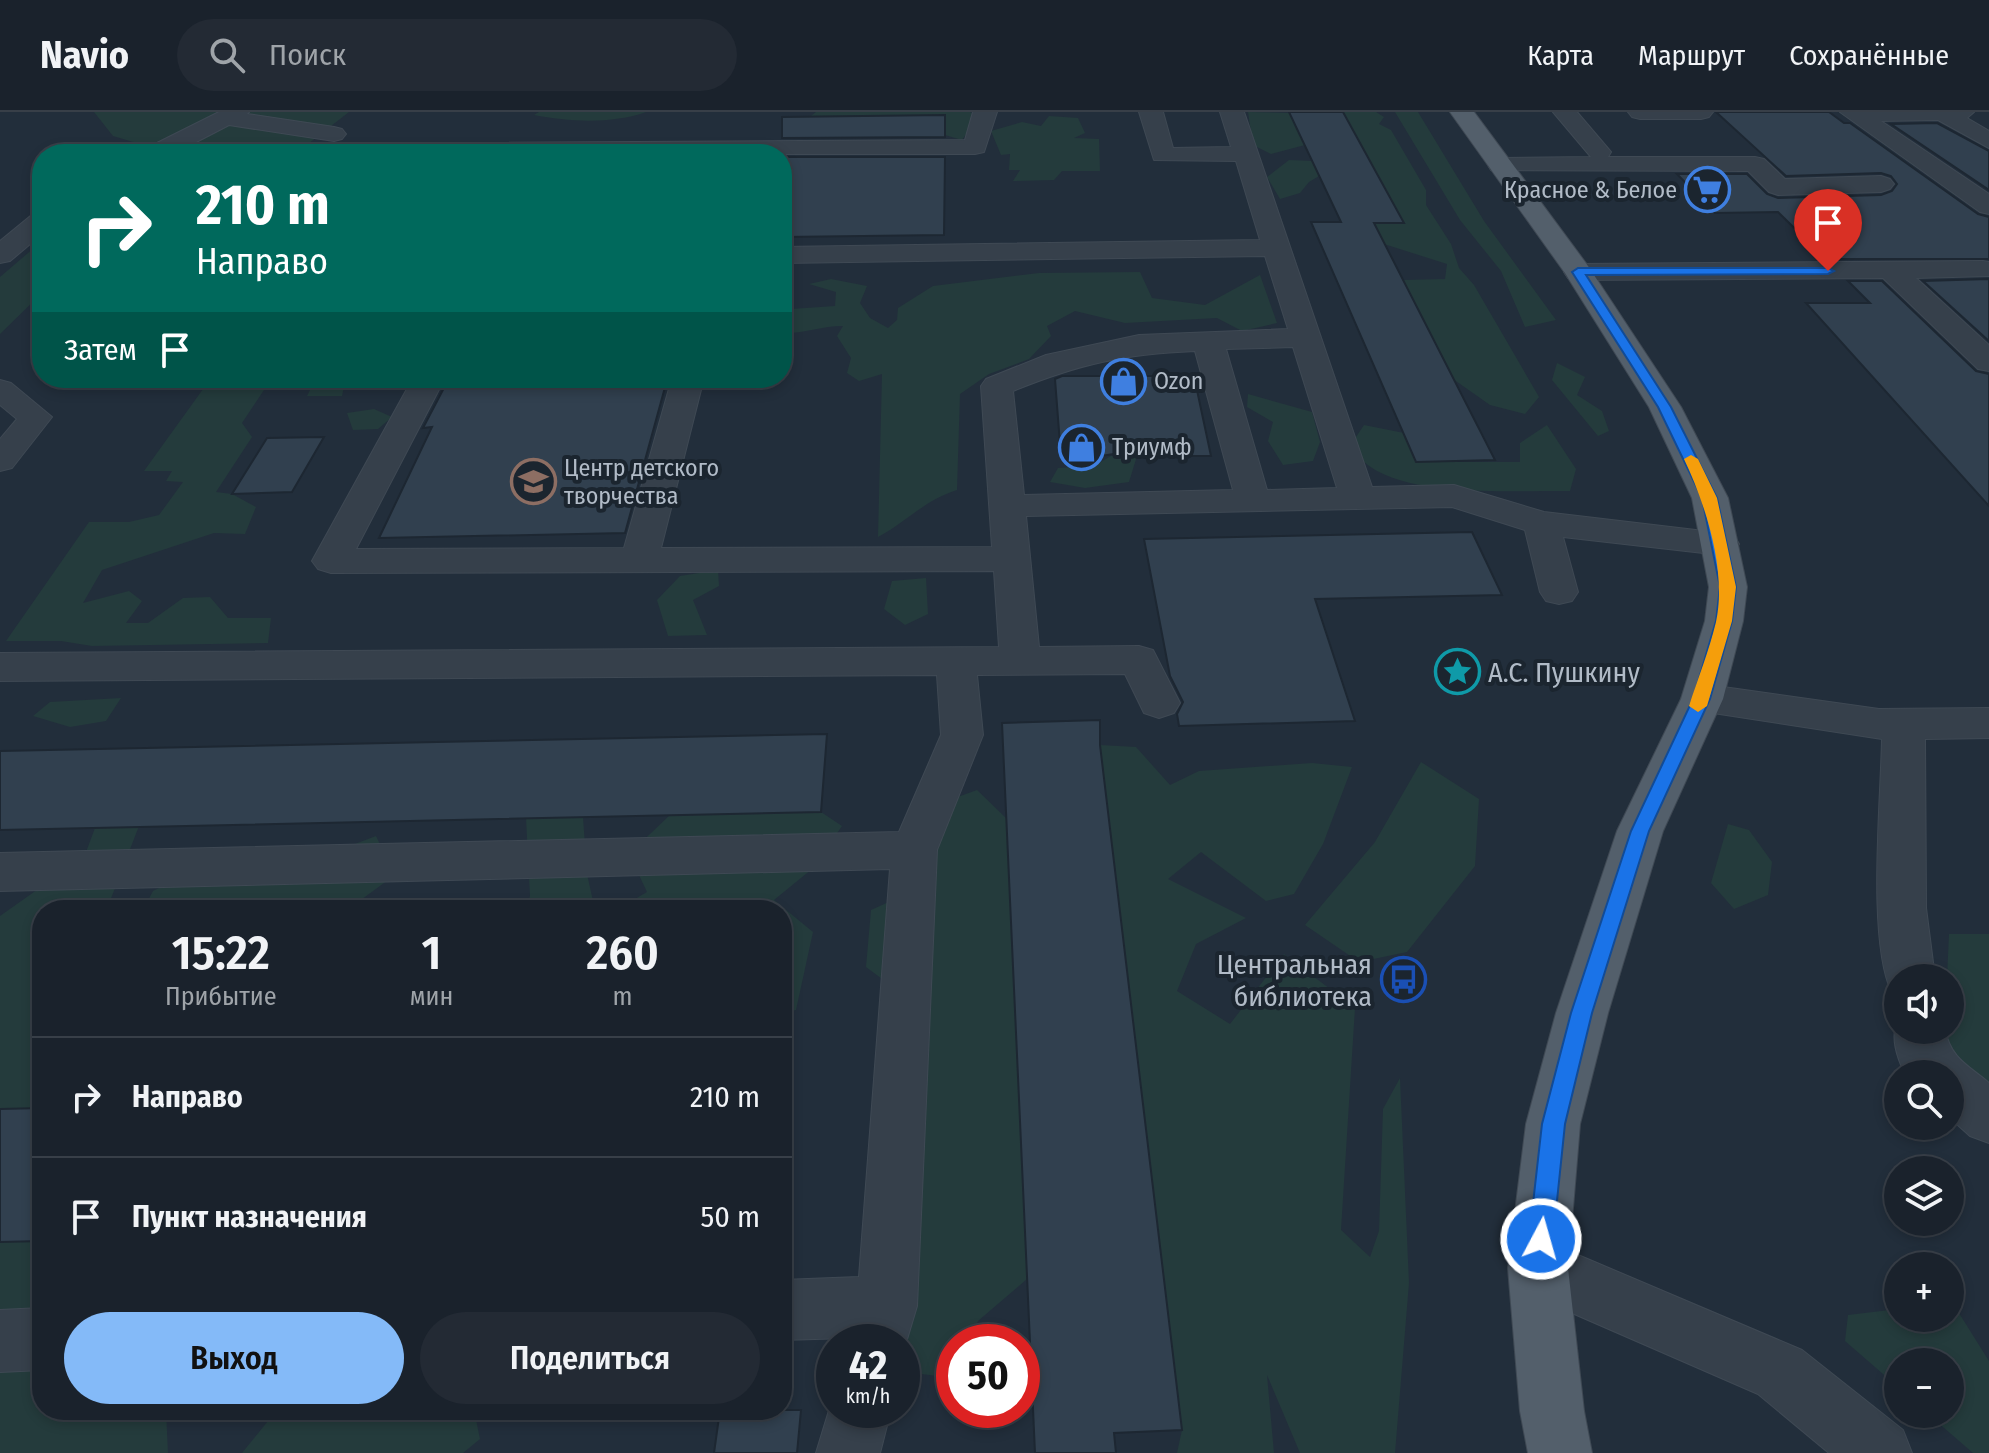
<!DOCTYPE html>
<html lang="ru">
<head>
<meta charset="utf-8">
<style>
  :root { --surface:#1a222c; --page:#232a34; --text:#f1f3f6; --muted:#9fa4a9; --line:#383f48; --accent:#84baf8 }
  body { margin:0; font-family:"Fira Sans Condensed",sans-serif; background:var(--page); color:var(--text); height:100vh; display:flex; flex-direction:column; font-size:30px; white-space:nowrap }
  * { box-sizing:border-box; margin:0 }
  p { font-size:26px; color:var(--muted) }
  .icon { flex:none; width:44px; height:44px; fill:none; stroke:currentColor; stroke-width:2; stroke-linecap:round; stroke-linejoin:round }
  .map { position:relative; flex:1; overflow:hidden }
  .details { position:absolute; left:32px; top:788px; width:760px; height:520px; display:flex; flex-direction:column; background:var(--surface); border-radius:32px; box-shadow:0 4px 12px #0003,0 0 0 2px var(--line) }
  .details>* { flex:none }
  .guide { position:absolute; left:32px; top:32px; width:760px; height:244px; border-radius:32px; box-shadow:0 4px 12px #0003,0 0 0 2px var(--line); background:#00695c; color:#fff; overflow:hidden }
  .buttons { position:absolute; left:1884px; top:852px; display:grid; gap:16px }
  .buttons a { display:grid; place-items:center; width:80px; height:80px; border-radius:50%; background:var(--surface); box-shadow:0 4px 12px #0003,0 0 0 2px var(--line); font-size:40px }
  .speed { position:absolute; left:816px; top:1212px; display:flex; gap:16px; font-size:40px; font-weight:700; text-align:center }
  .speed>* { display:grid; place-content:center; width:104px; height:104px; border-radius:50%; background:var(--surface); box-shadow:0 4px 12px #0003,0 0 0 2px var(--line); line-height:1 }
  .speed small { font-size:20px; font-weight:400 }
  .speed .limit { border:12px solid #d22; background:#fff; color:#111 }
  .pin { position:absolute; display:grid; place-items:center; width:68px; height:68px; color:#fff; margin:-82px -34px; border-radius:50% 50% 50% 0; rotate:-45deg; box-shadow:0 0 8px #0007 }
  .pin .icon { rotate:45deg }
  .me { position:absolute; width:88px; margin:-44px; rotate:6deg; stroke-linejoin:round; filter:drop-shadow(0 0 6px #0008) }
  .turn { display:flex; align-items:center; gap:28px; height:168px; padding:0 32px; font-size:36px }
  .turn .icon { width:104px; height:104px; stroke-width:2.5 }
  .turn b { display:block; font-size:56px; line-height:68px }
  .then { display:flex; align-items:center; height:76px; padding:0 32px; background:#0003; gap:16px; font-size:30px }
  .eta { display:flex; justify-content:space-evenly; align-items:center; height:136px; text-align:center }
  .eta b { font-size:48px; font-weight:600; line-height:56px }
  .primary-button { display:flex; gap:16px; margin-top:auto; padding:16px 32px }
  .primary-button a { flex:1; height:92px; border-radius:48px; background:var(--accent); color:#111; font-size:32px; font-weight:600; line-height:92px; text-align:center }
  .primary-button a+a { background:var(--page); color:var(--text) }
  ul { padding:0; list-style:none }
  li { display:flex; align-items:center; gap:24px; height:120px; padding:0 32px; border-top:2px solid var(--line) }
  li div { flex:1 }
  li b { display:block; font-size:30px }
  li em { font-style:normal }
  header { display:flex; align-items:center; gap:48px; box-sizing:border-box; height:112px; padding:0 40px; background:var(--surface); border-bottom:2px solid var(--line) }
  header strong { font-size:38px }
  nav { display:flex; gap:44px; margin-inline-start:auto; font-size:28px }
  .search { width:560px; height:72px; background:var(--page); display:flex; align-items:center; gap:20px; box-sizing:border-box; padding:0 28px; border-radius:44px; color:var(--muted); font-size:30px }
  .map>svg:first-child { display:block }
  .green { fill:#243b3c }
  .building { fill:#31404f; stroke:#1d2732; stroke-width:2 }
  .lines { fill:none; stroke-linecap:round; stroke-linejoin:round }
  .minor-casing { stroke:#3f4954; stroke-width:2 }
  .major-casing { stroke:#3f4954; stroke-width:2 }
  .minor { fill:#36404b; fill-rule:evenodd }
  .major { fill:#535f6b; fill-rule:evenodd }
  .route { fill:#1a73e8; stroke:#114b97; stroke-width:2 }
  .slow { fill:#f59e0b }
  .labels { text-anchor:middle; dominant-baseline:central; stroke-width:8; stroke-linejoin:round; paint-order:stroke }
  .far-poi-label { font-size:24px; fill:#b1bbc7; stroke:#1b252f; text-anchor:start }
  .poi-label { font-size:28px; fill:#b1bbc7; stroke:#1b252f; text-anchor:start }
</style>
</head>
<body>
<header>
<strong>Navio</strong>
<div class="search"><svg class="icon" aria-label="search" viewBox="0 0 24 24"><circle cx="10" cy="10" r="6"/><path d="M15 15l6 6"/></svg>Поиск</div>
<nav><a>Карта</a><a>Маршрут</a><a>Сохранённые</a></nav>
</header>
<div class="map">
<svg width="1989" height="1341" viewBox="0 0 1989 1341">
  <rect width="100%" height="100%" fill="#222e3b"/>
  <path class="green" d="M94,0H349L295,42H151L150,35L113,24Z
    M539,0H646C613,12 569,10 534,3Z
    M816,0H970L972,1L969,18L962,28L945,23L944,3L811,4Z
    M1248,0L1290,1L1305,33L1271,42L1253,33Z
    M1343,0H1376L1384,5L1379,12L1391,18L1426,78V93L1451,132L1459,156L1474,173L1539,285L1525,302L1490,293L1453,267L1403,168L1445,167L1447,152L1384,132L1374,111L1403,110Z
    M1395,0H1418L1484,109L1556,208L1525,215L1501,159L1460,108Z
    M1049,4L1078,6L1085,21L1074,26L1099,27L1100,59H1062L1054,68L1013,69L1020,58H1009L1010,42L1001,43L991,19L1022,10L1041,14Z
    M1289,48L1313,49L1319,64L1309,70L1300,81L1280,87L1267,65Z
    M42,129V181L0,222V165Z
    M1140,160L1152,186L1205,193L1260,163L1277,211L1242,219L1217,206L1125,211L1075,199L1047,214L1051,224L1029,247L989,262L960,282L957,378C923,389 908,409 878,425L882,262L859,269L847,261L851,246L837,224L843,214C821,214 804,222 782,221V205L791,197L835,194L836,180L809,172L831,167L867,174L860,191L870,206L888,216L897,208L898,196L933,174L1039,161Z
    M1557,251L1585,265L1577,283L1602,299L1609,319L1598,324L1552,268Z
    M211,266H272L242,311L252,325L216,380L232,382L256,395L245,422L214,421L102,458L83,491L129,479L142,489L126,511H148L183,486L210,485L228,506H271L268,531L92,534L61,529H6L89,410H129L159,403L183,370L166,369L172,359H144Z
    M316,266H367L345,270L342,284H307Z
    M1248,282L1312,300L1320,330L1313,349L1283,353L1268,329L1273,310L1247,295Z
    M374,297L392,305L378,317L353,318L347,301Z
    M1364,313L1404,321L1417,350H1520V331L1547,313L1576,357L1570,379C1516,378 1406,387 1364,350C1359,345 1356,335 1354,328Z
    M1111,344H1137L1129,370L1085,376L1050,370L1058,356L1094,354Z
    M718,458L719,474L693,488L707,523L668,524L657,488L680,464Z
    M926,466L928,502L905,513L884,497L892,469Z
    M121,586L106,609L70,615L33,604L50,590Z
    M1100,633L1136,635L1170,673L1199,659L1312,651L1352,655L1323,732L1294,782L1266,789L1201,740L1168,767L1246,806L1196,832L1177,879L1230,912L1284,842L1355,896L1341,1118L1370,1145L1379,1119L1383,997L1400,966L1409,1171L1395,1341H1300L1267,1263L1274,1341H1177L1182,1318Z
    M1421,650L1479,687L1475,754L1407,840L1359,850L1305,813L1375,730Z
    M977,678L1007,707L1027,1167L978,1209L971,1230H954V1266L905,1260L921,896L866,855L871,798L922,775L955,686Z
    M821,700L842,714L812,757L774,788L813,820L796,898L782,901V798H616L647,780L629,742L670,703Z
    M583,705L587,762L595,798H526L530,784L526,706Z
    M1728,712L1749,718L1772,750L1768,783L1734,797L1711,771Z
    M139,714L110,789L103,798H42V996L0,997V804L41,775H73L95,716Z
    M376,724L395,763L347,798H143L153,779L219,745L289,773L326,743Z
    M1949,822H1989V983L1943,942L1945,918H1950V866H1947Z
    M42,1129V1298H166L168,1341H0V1130Z
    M1952,1190L1989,1249V1341H1973L1928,1302H1950V1250H1898V1275L1845,1229L1848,1203L1898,1197V1206H1950Z
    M277,1298H474L480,1327L463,1341H242Z"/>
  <path class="building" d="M1289,0H1343L1404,111H1374L1495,348L1416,350L1311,110H1341Z
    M1716,0H1829L1844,11H1850L1978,102L1989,105V147H1826L1778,100L1715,101L1677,62H1747L1767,82L1778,86L1881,83L1892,79L1897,72L1891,64L1881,61L1786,64Z
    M945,3V25L782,26V5Z
    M1937,11L1989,39V78L1891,12Z
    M782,45H945L944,123L782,125Z
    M1989,167V229L1923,169Z
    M1848,169H1882L1976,259L1989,262V394L1806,191H1870Z
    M1062,264H1194L1211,344H1128L1127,340L1101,344L1061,345L1055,267Z
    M667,268L625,421L379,426L432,315L423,316L446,272Z
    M324,325L292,380L232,382L267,326Z
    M1472,420L1502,483L1315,487L1355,609L1179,614L1177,602L1183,590L1170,564L1144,427Z
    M1100,608V633L1182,1318L1114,1321L1116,1341H1035L1002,611Z
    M827,622L821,700L0,718V639Z
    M42,996V1129L0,1130V997Z
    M720,1298H801L797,1341H714Z"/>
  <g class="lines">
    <defs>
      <path id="minor" d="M219,0H249L247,2L334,15L342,17L346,22L342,27L334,29L229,13L173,42H142L145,37Z
        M973,0H997L984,40L975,42H307L310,37L324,32L965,28Z
        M1139,0H1163L1173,36L1231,35L1220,0H1244L1372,375L1454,373L1544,400L1721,421L1734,424L1739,432L1734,440L1721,443L1563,425L1578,480L1572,489L1559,492L1546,489L1540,480L1525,418L1452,395L1026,404L1039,535L1139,534L1153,538L1180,591L1174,601L1159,606L1144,601L1125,562L977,563L983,623L937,738L917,1194L902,1244V1230H846L848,1226L782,1228V1168L859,1165L890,757L0,779V741L899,720L941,623L937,563L0,569V541L999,535L994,459L331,461L318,457L312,449L413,266H445L356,437L624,436L672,266H704L661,436L992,435L981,274L986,267L1046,243L1139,223L1288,217L1265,144L782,151V135L1260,128L1236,49L1154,48ZM1293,235L1337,376L1267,378L1226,237ZM1195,239L1233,378L1024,383L1013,279C1079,252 1124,242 1195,239Z
        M1553,0H1577L1611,40L1608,45H1755L1764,47L1785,67L1881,64L1890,67L1894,72L1890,77L1881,80L1778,83L1769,80L1748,59L1491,58L1488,53L1491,48L1500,46L1591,45Z
        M1628,0H1713L1709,5L1701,7H1640L1632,5Z
        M1840,0H1974L1967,6L1989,19V36L1938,8L1881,9L1989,82V102L1980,100Z
        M42,100V122L10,149L0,151V129L33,102Z
        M1983,149L1989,150V164L1916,166L1989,233V259L1978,257L1883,166L1578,168L1568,166L1564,160L1568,154L1578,152Z
        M0,268L11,271L52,305L12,356L0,359V327L17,307L0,293Z
        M1702,572L1879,597L1989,596V626L1925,627L1926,796L1935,866H1898V883L1892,881C1867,828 1881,690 1882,627L1687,597L1681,587L1687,577Z
        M1898,908V918H1945C1951,947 1968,953 1989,971V1031L1970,1024L1950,1006V962H1905C1897,945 1890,925 1898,908Z
        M1538,1126L1802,1238L1903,1318L1912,1341H1829L1758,1282L1517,1177L1508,1156L1517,1135Z
        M42,1196V1258L0,1260V1198Z
        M834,1282V1298H891L880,1341H816Z"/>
      <path id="major" d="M1450,0H1474L1588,154L1681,295L1728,386L1747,475L1743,509L1723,587L1663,719L1608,901L1580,1012L1568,1156L1584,1299L1592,1341H1528L1520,1299L1508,1156L1526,1012L1556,901L1617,719L1681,587L1705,509L1709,475L1692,386L1649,295L1565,161Z"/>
    </defs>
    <use href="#minor" class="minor-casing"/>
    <use href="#major" class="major-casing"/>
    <use href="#minor" class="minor"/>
    <use href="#major" class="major"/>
  </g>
  <path class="route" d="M1578,156H1828L1834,159L1828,162L1586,163L1671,295L1717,386L1736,475L1732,509L1710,587L1649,719L1592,901L1565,1012L1553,1127L1550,1136L1541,1139L1533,1136L1529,1127L1542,1012L1571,901L1631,719L1693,587L1716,509L1720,475L1702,386L1658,295L1572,160Z"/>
  <path class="slow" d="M1691,343L1698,347L1717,386L1736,475L1732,509L1707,594L1698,600L1689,594C1698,566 1709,539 1716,510C1727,460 1706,393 1684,347Z"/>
  <defs>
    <symbol id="supermarket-ring" viewBox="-11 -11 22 22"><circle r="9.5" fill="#1b252f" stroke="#3f7fe0" stroke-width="1.5"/><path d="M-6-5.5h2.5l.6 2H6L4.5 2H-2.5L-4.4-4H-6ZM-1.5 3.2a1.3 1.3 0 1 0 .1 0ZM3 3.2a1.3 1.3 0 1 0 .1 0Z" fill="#3f7fe0"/></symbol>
    <symbol id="shop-ring" viewBox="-11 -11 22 22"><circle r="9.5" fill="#1b252f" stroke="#3f7fe0" stroke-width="1.5"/><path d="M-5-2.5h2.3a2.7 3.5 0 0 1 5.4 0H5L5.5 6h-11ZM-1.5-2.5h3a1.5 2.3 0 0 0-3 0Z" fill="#3f7fe0"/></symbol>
    <symbol id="school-ring" viewBox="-11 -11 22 22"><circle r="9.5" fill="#1b252f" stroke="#8d6e63" stroke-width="1.5"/><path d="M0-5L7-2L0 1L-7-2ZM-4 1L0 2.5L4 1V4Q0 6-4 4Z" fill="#8d6e63"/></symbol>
    <symbol id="sight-ring" viewBox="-11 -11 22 22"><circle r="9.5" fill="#1b252f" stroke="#0f9aa8" stroke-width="1.5"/><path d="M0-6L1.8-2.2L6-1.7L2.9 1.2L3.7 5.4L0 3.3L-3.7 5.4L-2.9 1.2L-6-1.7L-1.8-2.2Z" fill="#0f9aa8"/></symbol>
    <symbol id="bus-ring" viewBox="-11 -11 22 22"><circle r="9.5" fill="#1b252f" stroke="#1a4fb4" stroke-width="1.5"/><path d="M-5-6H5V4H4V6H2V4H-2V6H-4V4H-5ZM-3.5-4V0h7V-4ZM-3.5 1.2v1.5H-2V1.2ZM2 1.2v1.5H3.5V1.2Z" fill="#1a4fb4"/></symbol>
  </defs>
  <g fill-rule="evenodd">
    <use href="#supermarket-ring" x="1682" y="52" width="51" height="51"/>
    <use href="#shop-ring" x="1098" y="244" width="51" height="51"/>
    <use href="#shop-ring" x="1056" y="310" width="51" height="51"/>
    <use href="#school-ring" x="508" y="344" width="51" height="51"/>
    <use href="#sight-ring" x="1432" y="534" width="51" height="51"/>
    <use href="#bus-ring" x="1378" y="842" width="51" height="51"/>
  </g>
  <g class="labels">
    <g class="far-poi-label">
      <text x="1677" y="78" text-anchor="end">Красное &amp; Белое</text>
      <text x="1154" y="269">Ozon</text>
      <text x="1112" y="335">Триумф</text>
      <text x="564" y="356">Центр детского<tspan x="564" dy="28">творчества</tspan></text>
    </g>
    <g class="poi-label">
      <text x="1488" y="560">А.С. Пушкину</text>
      <text x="1372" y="852" text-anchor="end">Центральная<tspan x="1372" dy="32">библиотека</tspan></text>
    </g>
  </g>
</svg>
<div class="buttons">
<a><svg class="icon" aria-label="sound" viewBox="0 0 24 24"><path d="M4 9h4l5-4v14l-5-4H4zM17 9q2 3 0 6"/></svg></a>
<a><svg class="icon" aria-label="search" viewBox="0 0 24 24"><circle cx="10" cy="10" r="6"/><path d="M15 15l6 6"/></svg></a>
<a><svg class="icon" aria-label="layers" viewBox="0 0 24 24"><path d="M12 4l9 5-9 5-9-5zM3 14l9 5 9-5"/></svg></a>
<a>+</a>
<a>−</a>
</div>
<div class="speed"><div>42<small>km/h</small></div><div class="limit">50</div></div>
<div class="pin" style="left:1828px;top:159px;background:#d93025"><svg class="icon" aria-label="arrive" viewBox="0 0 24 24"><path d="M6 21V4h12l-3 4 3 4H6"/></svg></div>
<svg class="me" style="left:1541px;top:1127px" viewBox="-20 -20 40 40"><circle r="17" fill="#1a73e8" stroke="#fff" stroke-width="3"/><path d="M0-11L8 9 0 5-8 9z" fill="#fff"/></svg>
<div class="guide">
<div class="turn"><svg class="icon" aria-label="right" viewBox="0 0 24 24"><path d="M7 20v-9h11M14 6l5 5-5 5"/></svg><div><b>210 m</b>Направо</div></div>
<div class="then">Затем<svg class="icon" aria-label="arrive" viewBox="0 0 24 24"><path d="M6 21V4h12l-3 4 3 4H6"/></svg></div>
</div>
<section class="details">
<div class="eta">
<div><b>15:22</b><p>Прибытие</p></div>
<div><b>1</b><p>мин</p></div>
<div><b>260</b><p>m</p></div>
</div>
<ul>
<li><svg class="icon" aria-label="right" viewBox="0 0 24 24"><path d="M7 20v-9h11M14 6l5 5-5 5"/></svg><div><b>Направо</b></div><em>210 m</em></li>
<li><svg class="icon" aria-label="arrive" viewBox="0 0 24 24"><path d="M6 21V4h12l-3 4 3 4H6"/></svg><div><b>Пункт назначения</b></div><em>50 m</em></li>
</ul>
<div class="primary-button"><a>Выход</a><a>Поделиться</a></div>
</section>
</div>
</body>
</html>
